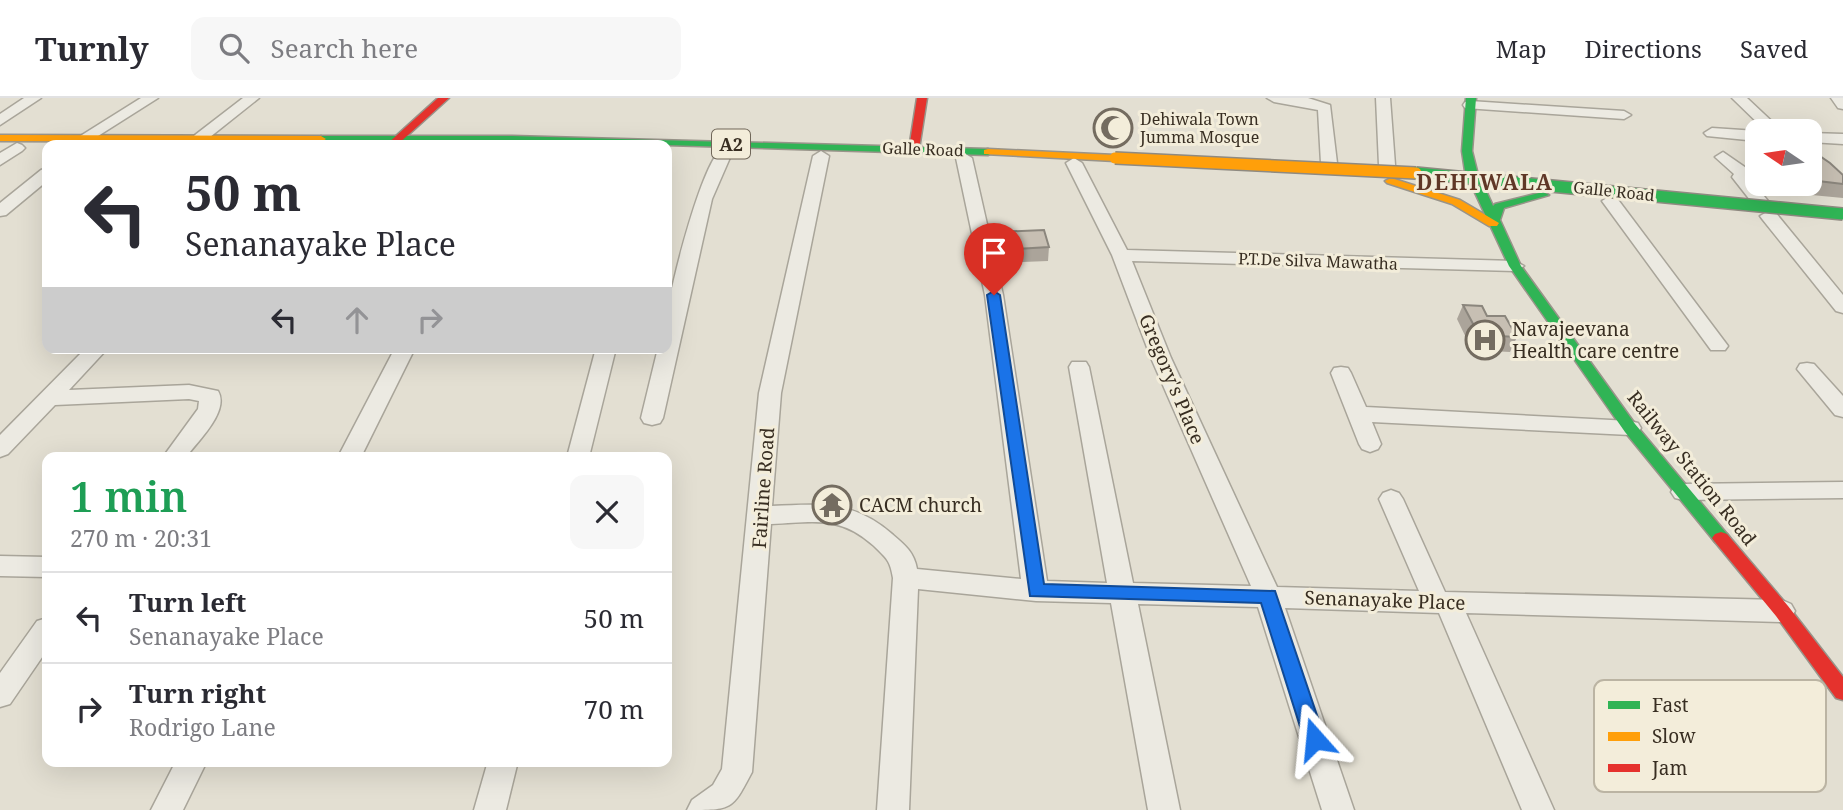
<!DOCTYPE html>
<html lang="en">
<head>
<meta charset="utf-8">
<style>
  :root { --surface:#fff; --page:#f7f7f7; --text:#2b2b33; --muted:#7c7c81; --line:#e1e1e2 }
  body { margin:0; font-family:"Noto Serif",serif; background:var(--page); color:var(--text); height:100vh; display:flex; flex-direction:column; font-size:26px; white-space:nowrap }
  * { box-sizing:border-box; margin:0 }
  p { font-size:23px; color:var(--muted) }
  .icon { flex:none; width:38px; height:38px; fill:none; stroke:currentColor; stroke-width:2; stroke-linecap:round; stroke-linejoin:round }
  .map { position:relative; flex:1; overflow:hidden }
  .details { position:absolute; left:42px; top:354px; width:630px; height:315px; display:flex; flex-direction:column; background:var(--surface); border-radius:14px; box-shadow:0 7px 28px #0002 }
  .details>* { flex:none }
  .hud { position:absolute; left:42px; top:42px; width:630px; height:214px; border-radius:14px; box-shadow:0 7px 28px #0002; background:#fff; color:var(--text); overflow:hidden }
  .needle { width:46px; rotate:283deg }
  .tools { position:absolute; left:1745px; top:21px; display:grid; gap:14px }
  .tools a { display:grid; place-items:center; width:77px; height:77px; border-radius:14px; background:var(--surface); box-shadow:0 7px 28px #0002; font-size:35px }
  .pin { position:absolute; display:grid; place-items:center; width:60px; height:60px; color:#fff; margin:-72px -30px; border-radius:50% 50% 50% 0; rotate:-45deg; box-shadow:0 0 7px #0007 }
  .pin .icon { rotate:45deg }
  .me { position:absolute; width:77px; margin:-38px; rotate:342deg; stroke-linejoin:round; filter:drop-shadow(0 0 5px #0008) }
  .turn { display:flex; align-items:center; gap:24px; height:147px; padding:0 28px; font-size:32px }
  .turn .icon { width:91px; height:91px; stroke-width:2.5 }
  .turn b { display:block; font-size:49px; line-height:60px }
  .lanes { display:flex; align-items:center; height:66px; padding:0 28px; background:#0003; justify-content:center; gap:35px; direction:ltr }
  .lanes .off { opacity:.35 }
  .round { display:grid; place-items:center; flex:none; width:74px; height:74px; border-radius:14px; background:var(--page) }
  .overview { display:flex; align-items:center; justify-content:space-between; height:119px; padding:0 28px }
  h1 { font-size:42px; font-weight:600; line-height:52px; color:#1e9e55 }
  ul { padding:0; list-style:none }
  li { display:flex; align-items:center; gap:21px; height:91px; padding:0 28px; border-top:2px solid var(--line) }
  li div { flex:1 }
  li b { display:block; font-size:26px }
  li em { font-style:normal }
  header { display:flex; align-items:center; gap:42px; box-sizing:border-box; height:98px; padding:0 35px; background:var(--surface); border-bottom:2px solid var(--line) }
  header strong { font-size:33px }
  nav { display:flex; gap:38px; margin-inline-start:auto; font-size:24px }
  .search { width:490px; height:63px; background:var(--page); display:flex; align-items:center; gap:18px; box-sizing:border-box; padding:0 24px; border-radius:14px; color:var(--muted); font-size:26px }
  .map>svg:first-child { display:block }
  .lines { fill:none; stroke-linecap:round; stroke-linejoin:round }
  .street-casing { stroke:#a9a59a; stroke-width:3 }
  .fast-casing { stroke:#99948a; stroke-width:3 }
  .slow-casing { stroke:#99948a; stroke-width:3 }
  .jam-casing { stroke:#99948a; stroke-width:3 }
  .street { fill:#eceae2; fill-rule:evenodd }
  .fast { fill:#30b455; fill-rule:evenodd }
  .slow { fill:#ff9f0a; fill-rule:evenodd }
  .jam { fill:#e5322d; fill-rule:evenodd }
  .fast-bridge-casing { stroke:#8f8a81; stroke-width:14; stroke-linecap:butt }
  .slow-bridge-casing { stroke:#8f8a81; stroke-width:14; stroke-linecap:butt }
  .fast-bridge { stroke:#30b455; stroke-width:11 }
  .slow-bridge { stroke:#ff9f0a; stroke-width:11 }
  .wall { fill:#aba49a }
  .building { fill:#c7bfb3; stroke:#8b867d; stroke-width:2 }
  .route { fill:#1a73e8; stroke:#114b97; stroke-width:2 }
  .labels { text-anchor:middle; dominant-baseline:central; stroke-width:6; stroke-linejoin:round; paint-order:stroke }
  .far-poi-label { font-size:16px; fill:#382e22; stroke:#f3edda; text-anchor:start }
  .far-street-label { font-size:16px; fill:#382e22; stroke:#f3edda }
  .shield { fill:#f3edda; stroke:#706759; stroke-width:2 }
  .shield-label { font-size:18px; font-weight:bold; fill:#382e22 }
  .poi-label { font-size:19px; fill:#382e22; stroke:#f3edda; text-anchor:start }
  .street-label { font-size:19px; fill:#382e22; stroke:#f3edda }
  .far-district-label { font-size:21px; font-weight:bold; letter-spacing:2px; fill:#603726; stroke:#f3edda }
  .key { fill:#f3edda; stroke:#bbb4a3; stroke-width:2 }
  .key-label { font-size:19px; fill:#382e22 }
</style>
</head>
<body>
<header>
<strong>Turnly</strong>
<div class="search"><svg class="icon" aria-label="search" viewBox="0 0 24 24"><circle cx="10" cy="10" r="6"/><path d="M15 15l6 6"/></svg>Search here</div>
<nav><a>Map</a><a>Directions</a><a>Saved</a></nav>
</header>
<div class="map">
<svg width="1843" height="712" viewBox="0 0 1843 712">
  <rect width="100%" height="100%" fill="#e3dfd2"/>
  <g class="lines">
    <defs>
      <path id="street" d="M24,0H41L0,27V16Z
        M141,0H158L87,45L82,47L74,42Z
        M243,0H259L205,43H195L192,40L195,37Z
        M1267,0H1308L1330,7L1337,65L1335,68H1323L1321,65L1318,12L1274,4Z
        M1376,0H1390L1395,67L1387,72L1379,67Z
        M1732,0H1747L1782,33H1766Z
        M1831,0H1843V11L1838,10Z
        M1470,3L1624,13L1631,17L1624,21L1465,10L1463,7L1465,4Z
        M1712,30L1757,33V43L1707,38L1704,35Z
        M1810,35L1843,36V46L1810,44Z
        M17,45L22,47L25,50L22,53L0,67V55Z
        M724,50L732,55L712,101L663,320L660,325L652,327L644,325L641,320L658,250H667C667,240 666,228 667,218C669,193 704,55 724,50Z
        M821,53L829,58L781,295L772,408C821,406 853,402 892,436C905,447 914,454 917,471L1021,481L985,197L956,60L964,55L972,60L1003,197L1047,483L1107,485L1069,269L1072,264H1086L1089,269L1133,485L1251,488L1151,260L1112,157L1066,65L1074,60L1082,65L1127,152L1515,163L1524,168L1515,173L1132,163L1171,260L1277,489L1419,493L1379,401L1383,395L1391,392L1399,395L1403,401L1445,494L1782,502L1791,506L1795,513L1791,520L1782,524L1466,515L1554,712H1522L1439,515L1285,510L1354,712H1322L1258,509L1138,506L1180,712H1148L1111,505L1036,503L918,491L909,712H877L893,480C890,462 887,461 874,448C840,417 815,424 771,426L752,674C732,712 733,712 687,712L692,702L713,687L722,671L759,295L813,58Z
        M1723,54L1752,74L1754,77L1750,81L1768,103L1766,107H1754L1732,79L1734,76L1715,59Z
        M47,70V83L6,117L0,118V105L41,72Z
        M1610,98L1616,99L1725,244L1728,248L1725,252H1711L1602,103Z
        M1769,113L1775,114L1843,197V215L1836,213L1763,122L1760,118Z
        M86,250H108L69,292L189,287L218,293C230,313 198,343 186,359H163L198,311L199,303L189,301L55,307L8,356L0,359V337Z
        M395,250H415L361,359H338Z
        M596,250H616L589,359H567Z
        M1807,265L1814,266L1843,298V319L1835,317L1797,271L1800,266Z
        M1341,269L1348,270L1351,275L1366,309L1630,323L1638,325L1641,330L1638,335L1630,337L1372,324L1381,346L1378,351L1370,354L1362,351L1359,346L1331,275L1334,270Z
        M1843,384V400L1683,402L1675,400L1671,394L1675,388L1683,386Z
        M0,458L47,459V479L0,478Z
        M47,520V552L10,606L0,609V575L37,523Z
        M176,663H207L183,712H151Z
        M488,663H518L506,712H474Z"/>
      <path id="fast" d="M1466,0H1476L1472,53L1477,73L1493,108L1495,106L1543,94L1549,97L1504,110L1500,122L1521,168L1635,326L1727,436L1730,440L1727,444H1715L1625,334L1509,168L1465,73L1462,53Z
        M321,38H512L988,51L993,54L988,57L667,47L317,43L316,41Z"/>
      <path id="slow" d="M0,37L321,38L326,41L321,44L0,43Z
        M988,51L1115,57L1120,60L1115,63L984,56V52Z
        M1391,80L1460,102L1499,125L1497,128H1489L1452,106L1387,85L1385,83Z"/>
      <path id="jam" d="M438,0H449L397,47H386Z
        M917,0H927L919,51L914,54L909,51Z
        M1721,434L1727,436L1788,508L1843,579V602L1836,600L1776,518L1715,444L1712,440L1715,436Z"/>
    </defs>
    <use href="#street" class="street-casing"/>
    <use href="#fast" class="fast-casing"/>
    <use href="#slow" class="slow-casing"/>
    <use href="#jam" class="jam-casing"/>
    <use href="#street" class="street"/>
    <use href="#fast" class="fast"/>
    <use href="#slow" class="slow"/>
    <use href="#jam" class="jam"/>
    <defs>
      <path id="fast-bridge" d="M1416,75L1843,116"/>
      <path id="slow-bridge" d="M1115,60L1416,75"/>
    </defs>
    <use href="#fast-bridge" class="fast-bridge-casing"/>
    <use href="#slow-bridge" class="slow-bridge-casing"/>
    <use href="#fast-bridge" class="fast-bridge"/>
    <use href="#slow-bridge" class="slow-bridge"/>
  </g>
  <path class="wall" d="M1810,47L1817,56L1843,77V100L1801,96L1793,86H1810Z
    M995,134L1049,149L1048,163L999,165L995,148Z
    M1463,207L1487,218L1517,239L1510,254L1472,252L1457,221Z"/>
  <path class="building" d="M1810,47H1813L1817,56L1830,65L1843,77V86L1810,82V70H1813L1810,66Z
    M1044,132L1049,149L999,152L995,134Z
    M1463,207L1482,208L1487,218H1505L1517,239L1479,237Z"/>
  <path class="route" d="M994,193L1000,197L1044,486L1275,493L1325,641L1322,647L1315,650L1307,647L1304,641L1261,505L1030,498L987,197Z"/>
  <defs>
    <symbol id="mosque-ring" viewBox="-11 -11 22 22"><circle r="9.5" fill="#f3edda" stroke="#746c60" stroke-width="1.5"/><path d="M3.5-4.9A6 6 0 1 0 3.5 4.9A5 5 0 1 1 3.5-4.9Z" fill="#746c60"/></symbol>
    <symbol id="hospital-ring" viewBox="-11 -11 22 22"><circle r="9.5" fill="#f3edda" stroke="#746c60" stroke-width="1.5"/><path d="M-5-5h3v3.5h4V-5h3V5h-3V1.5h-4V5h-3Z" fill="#746c60"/></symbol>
    <symbol id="temple-ring" viewBox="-11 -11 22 22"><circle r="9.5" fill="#f3edda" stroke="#746c60" stroke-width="1.5"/><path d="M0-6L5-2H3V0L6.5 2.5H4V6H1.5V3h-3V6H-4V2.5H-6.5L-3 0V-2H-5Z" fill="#746c60"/></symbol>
  </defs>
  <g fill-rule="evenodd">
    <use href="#mosque-ring" x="1091" y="8" width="44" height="44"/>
    <use href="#hospital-ring" x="1463" y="220" width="44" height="44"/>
    <use href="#temple-ring" x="810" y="385" width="44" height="44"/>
  </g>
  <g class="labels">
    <g class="far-poi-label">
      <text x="1140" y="21">Dehiwala Town<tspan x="1140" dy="18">Jumma Mosque</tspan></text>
    </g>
    <g class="far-street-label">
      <text transform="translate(923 51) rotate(2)">Galle Road</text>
      <text transform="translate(1614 93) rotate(6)">Galle Road</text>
      <text transform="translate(1318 163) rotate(2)">P.T.De Silva Mawatha</text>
    </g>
    <rect class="shield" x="712" y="31.5" width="38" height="29" rx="5"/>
    <g class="shield-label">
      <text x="731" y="46">A2</text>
    </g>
    <g class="poi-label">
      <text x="1512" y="231">Navajeevana<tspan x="1512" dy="22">Health care centre</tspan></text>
      <text x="859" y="407">CACM church</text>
    </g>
    <g class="street-label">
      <text transform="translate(1172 281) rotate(67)">Gregory's Place</text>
      <text transform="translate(1692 370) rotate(51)">Railway Station Road</text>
      <text transform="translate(763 390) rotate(-86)">Fairline Road</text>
      <text transform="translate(1385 502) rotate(2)">Senanayake Place</text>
    </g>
    <g class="far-district-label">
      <text x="1485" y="84">DEHIWALA</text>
    </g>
  </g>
  <rect x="1594" y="582" width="232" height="112" rx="10" class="key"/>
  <rect x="1608" y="603" width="32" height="8" fill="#30b455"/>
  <rect x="1608" y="634" width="32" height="9" fill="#ff9f0a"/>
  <rect x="1608" y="666" width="32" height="8" fill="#e5322d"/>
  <g class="key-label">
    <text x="1652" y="614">Fast</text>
    <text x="1652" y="645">Slow</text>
    <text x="1652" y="677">Jam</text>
  </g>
</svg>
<div class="tools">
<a><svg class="needle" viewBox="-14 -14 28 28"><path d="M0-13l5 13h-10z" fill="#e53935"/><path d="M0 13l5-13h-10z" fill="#7c7c81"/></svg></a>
</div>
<div class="pin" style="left:994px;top:197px;background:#d93025"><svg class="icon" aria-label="arrive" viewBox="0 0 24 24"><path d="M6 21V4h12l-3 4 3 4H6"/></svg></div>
<svg class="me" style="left:1315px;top:641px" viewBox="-20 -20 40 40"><path d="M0-17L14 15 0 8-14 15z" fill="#1a73e8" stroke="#fff" stroke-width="4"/></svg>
<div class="hud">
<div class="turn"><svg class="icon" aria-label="left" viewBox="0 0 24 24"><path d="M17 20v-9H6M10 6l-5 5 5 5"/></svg><div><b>50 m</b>Senanayake Place</div></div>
<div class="lanes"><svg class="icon" aria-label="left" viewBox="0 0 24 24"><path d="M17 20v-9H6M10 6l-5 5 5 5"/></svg><svg class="icon off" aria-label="ahead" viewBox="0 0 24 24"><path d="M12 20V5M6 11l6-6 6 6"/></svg><svg class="icon off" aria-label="right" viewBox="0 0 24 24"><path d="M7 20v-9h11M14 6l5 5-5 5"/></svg></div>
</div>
<section class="details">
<div class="overview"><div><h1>1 min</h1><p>270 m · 20:31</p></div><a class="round"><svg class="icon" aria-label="close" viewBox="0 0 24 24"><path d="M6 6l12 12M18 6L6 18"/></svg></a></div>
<ul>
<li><svg class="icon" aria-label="left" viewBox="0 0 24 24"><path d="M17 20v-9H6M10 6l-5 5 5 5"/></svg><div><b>Turn left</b><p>Senanayake Place</p></div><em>50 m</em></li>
<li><svg class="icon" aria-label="right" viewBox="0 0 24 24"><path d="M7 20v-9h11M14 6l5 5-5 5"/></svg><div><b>Turn right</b><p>Rodrigo Lane</p></div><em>70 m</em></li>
</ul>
</section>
</div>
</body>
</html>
